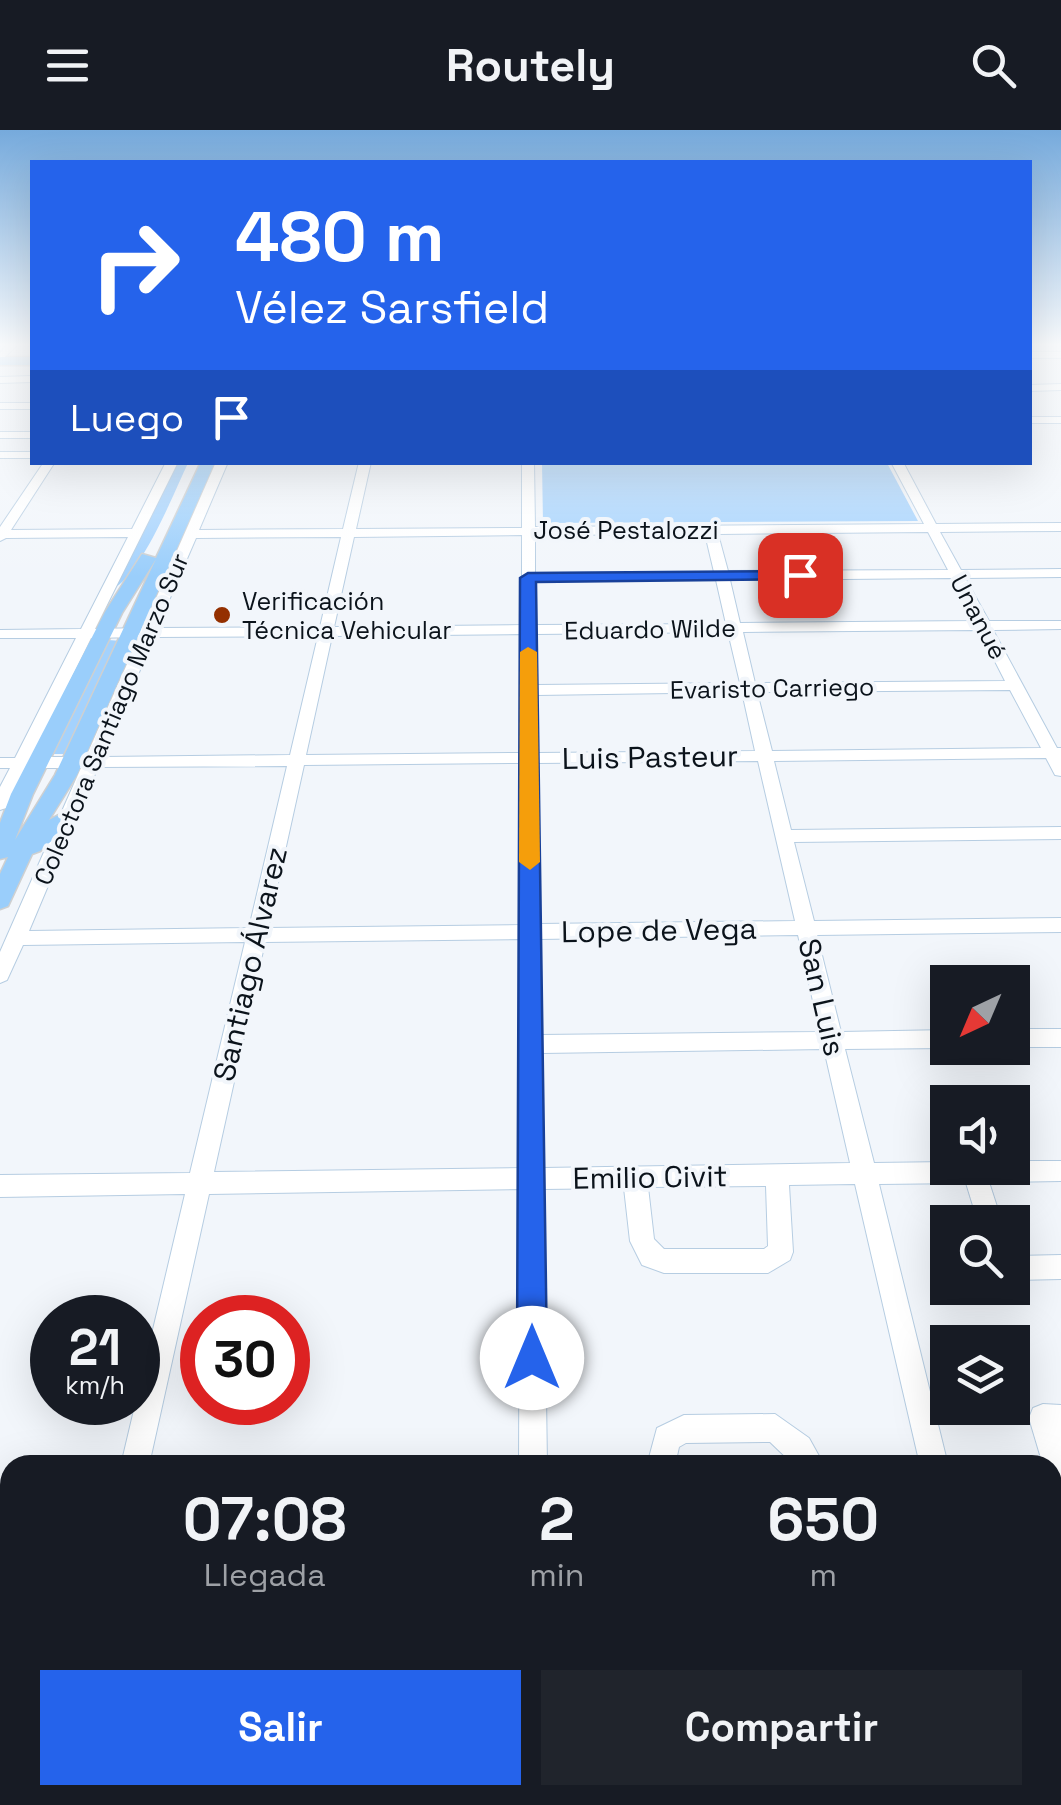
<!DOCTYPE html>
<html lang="es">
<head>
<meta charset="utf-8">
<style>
  :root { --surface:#171b24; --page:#20242c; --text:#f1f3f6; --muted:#9ea1a6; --accent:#2563eb }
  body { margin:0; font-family:"Space Grotesk",sans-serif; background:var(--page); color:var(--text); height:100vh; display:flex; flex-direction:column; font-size:38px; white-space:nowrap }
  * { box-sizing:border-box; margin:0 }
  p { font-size:32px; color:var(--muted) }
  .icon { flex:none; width:55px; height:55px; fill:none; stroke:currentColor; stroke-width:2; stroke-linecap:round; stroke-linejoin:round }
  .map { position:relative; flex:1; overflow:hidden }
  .drawer { position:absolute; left:0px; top:1325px; width:1062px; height:350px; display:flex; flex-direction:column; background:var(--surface); border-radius:30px 30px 0 0; box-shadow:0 10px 40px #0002 }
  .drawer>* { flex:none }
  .guide { position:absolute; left:30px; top:30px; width:1002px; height:305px; border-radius:0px; box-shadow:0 10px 40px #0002; background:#2563eb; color:#fff; overflow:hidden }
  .needle { width:65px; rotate:224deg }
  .buttons { position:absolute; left:930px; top:835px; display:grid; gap:20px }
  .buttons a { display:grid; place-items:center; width:100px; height:100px; border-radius:0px; background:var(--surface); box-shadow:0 10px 40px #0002; font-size:50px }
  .speed { position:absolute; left:30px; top:1165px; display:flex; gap:20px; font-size:50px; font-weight:700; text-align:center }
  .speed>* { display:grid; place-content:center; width:130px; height:130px; border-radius:50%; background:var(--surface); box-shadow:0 10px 40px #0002; line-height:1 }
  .speed small { font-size:25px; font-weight:400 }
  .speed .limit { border:15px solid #d22; background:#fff; color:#111 }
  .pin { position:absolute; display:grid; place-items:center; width:85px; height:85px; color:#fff; margin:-42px; border-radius:20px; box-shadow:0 5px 15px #0006 }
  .me { position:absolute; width:110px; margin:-55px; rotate:0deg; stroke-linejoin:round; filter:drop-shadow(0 0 8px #0008) }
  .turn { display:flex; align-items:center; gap:35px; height:210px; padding:0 40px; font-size:45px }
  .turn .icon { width:130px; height:130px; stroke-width:2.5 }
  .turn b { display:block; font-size:70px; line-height:85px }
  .then { display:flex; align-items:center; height:95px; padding:0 40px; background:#0003; gap:20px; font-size:38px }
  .eta { display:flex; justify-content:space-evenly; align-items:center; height:170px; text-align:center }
  .eta b { font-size:60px; font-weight:600; line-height:70px }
  .primary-button { display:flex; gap:20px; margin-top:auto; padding:20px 40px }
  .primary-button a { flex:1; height:115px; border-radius:0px; background:var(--accent); color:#fff; font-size:40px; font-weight:600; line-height:115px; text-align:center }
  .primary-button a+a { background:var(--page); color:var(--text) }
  header { display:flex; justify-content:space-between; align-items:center; height:130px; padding:0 40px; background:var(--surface); font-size:45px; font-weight:600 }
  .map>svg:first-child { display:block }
  .green { fill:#a4d2fd }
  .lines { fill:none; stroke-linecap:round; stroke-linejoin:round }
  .minor-casing { stroke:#b6cde2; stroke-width:2 }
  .major-casing { stroke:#ced0d1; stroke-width:3 }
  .minor { fill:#fff; fill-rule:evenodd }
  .major { fill:#9acefb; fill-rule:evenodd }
  .route { fill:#2563eb; stroke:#184099; stroke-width:2.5 }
  .slow { fill:#f59e0b }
  .poi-dot { fill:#943000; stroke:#f2f6fb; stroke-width:4 }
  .labels { text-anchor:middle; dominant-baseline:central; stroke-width:8; stroke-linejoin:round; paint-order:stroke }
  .far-street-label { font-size:25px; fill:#0b131b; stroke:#f2f6fb }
  .far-poi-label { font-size:25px; fill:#0b131b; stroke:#f2f6fb; text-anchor:start }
  .street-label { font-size:30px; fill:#0b131b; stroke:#f2f6fb }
</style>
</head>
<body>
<header><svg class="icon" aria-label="menu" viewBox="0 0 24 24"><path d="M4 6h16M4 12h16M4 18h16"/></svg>Routely<svg class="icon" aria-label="search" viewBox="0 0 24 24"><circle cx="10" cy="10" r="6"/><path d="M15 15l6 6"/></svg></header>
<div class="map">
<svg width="1061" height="1675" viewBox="0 0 1061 1675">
  <rect width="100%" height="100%" fill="#f2f6fb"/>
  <path class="green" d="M176,333H188C173,365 144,438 116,457Z
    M542,333H887L918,391L543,393Z
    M108,510L122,511L65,624H52Z"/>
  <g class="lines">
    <defs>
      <path id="minor" d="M9,213H19L0,232V223Z
        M1030,222H1061V228H1030Z
        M32,246V252L0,253V247Z
        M1061,254V260L1030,261V255Z
        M0,273H32V279H0Z
        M1030,287H1061V293H1030Z
        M0,302H32V308H0Z
        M0,322H32V328H0Z
        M44,332H55L11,400L132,399L166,332H178L95,499L143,498L216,332H228L199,400L343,399L359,332H371L356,399L522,398V332H534L535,397L924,394L891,332H903L936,394L1061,393V401L940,402L961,440L1061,439V447L965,448L989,491H1061V499L993,500L1057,618H1061V646L1055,645L1046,628L774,631L791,700L1061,697V709L794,712L814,791L1061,788V802L817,805L841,902L948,900V918L845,919L874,1033L948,1032V1038H1012V1031H1061V1051L989,1052L1002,1092H978L966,1053L879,1054L948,1335H920L855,1054L789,1055L793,1122L790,1130L768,1143H664L642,1135L630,1111L624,1058L543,1059L547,1335H519L520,1059L209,1064L149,1335H121L185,1064L0,1067V1045L190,1043L245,812L23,815L7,850L0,853V822L81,638H26L6,678L0,680V657L10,638H0V628H15L76,508H0V500L81,499L128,407L6,408L0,411V397ZM928,402L948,440L728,441L718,404ZM705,404L714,442L535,443V405ZM522,405V495L334,497L354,407ZM341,407L320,497L157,498L196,408ZM952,448L974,491L740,493L730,450ZM716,450L726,494L536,495L535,451ZM979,500L1005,551L755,553L743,502ZM728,502L740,553L537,555L536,504ZM522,504L521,623L306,625L332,506ZM318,506L290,625L103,627L154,507ZM139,507L86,627H32L91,508ZM1010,560L1041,618L772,621L757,562ZM742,562L755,621L538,623L537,565ZM758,631L795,791L540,794L538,633ZM521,633V795L268,798L304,635ZM287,636L249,798L29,801L98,637ZM798,805L820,902L541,905L540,809ZM521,809L520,1038L214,1042L265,812ZM824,919L850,1033L543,1038L542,923ZM766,1056L768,1116L764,1119H664L654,1109L648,1057Z
        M1012,899H1061V917H1012Z
        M1061,1125V1149L1012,1150V1126Z
        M1043,1274L1061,1275V1360L1052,1357V1335H1043L1029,1288L1033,1278Z
        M775,1284L809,1308L824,1335H794L770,1312L686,1313L679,1317L675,1335H647L657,1298L684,1285Z
        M1052,1403H1061V1433H1052Z
        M0,1421H10V1451H0Z
        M43,1665H77L74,1675H40Z
        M517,1665H551L552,1675H518Z
        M671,1665H705L709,1675H675Z
        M847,1665H881L879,1675H845Z
        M996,1665H1030L1032,1675H998Z"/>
      <path id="major" d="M0,227H32V235H0Z
        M201,332H215L77,645L49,690L68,680L79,687L40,721L32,724L8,776L0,779V744L8,727L0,729V693L11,664L105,482L142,424L156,428ZM156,429L55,645L15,710L33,664L122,483Z"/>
    </defs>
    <use href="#minor" class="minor-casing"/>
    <use href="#major" class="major-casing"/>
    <use href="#minor" class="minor"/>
    <use href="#major" class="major"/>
  </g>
  <linearGradient id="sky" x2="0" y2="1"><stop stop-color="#76aadc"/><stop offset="0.48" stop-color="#f9fbfd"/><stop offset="1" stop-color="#f9fbfd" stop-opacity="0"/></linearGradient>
  <rect width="1061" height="447" fill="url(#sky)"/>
  <path class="route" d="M800,441L807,445L805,449L536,452L547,1228L543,1238L532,1243L521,1238L517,1228L520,448L528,443Z"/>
  <path class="slow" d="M528,517L537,522L540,732L530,740L519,732L520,522Z"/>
  <circle class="poi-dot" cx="222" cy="485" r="10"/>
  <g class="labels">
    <g class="far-street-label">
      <text x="626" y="400">José Pestalozzi</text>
      <text transform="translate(979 487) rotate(62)">Unanué</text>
      <text transform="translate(650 499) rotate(-1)">Eduardo Wilde</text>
      <text transform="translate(772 558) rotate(-1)">Evaristo Carriego</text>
      <text transform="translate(111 589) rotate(-67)">Colectora Santiago Marzo Sur</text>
    </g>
    <g class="far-poi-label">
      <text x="242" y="471">Verificación<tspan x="242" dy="29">Técnica Vehicular</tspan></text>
    </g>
    <g class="street-label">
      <text transform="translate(650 627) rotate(-1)">Luis Pasteur</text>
      <text transform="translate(659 800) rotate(-1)">Lope de Vega</text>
      <text transform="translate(250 834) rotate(-77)">Santiago Álvarez</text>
      <text transform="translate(822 867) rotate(77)">San Luis</text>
      <text transform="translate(650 1047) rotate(-1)">Emilio Civit</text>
    </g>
  </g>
</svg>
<div class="buttons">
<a><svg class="needle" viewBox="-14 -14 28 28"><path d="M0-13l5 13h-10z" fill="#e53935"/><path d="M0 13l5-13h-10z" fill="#9ea1a6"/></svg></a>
<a><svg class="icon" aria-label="sound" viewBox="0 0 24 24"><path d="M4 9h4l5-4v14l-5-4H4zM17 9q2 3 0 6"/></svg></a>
<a><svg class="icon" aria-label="search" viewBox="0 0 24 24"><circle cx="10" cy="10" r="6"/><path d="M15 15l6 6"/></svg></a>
<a><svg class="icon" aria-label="layers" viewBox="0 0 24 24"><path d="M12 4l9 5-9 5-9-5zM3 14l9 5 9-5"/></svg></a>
</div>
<div class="speed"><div>21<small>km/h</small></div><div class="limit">30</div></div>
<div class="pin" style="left:800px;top:445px;background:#d93025"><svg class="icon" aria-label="arrive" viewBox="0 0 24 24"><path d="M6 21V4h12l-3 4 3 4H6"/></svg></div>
<svg class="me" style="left:532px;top:1228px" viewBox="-20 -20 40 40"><circle r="19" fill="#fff"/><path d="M0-13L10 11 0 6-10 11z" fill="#2563eb"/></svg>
<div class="guide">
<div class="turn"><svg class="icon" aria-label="right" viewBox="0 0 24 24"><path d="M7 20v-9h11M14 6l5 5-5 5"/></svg><div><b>480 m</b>Vélez Sarsfield</div></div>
<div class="then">Luego<svg class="icon" aria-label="arrive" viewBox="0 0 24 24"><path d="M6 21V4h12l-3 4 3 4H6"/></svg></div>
</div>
<section class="drawer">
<div class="eta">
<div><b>07:08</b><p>Llegada</p></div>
<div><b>2</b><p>min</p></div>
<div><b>650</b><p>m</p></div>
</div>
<div class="primary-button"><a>Salir</a><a>Compartir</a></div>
</section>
</div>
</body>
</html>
